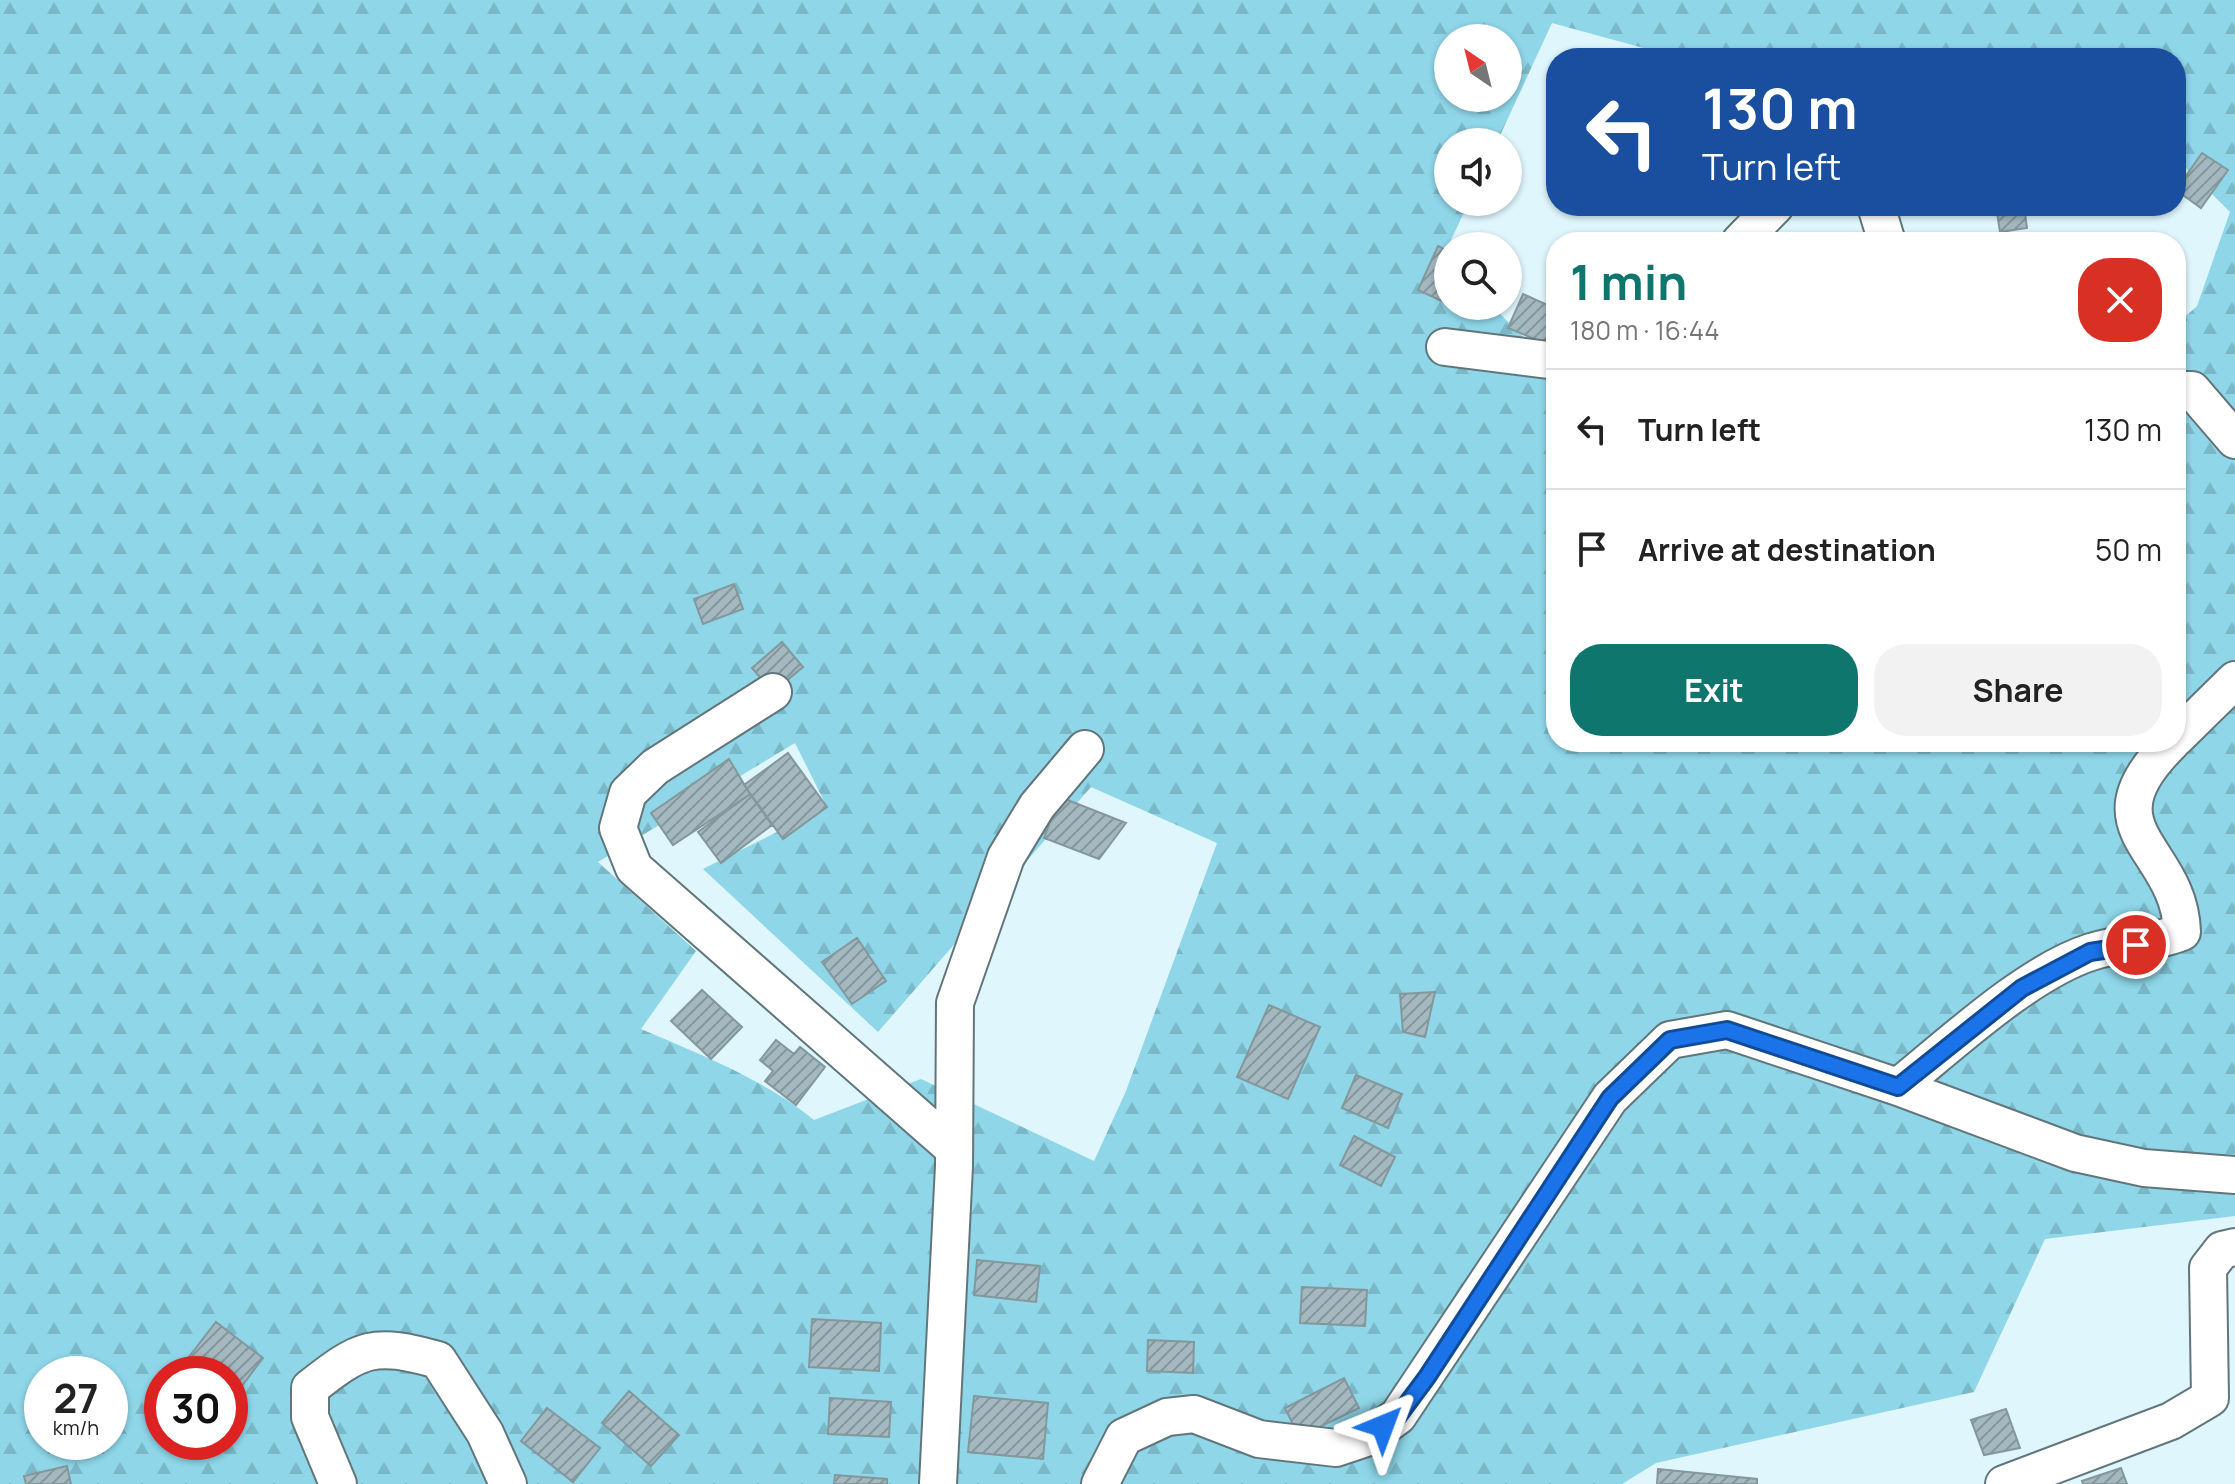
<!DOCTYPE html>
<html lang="en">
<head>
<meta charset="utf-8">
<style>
  :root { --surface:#fff; --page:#f2f2f2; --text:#222; --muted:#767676; --line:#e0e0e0; --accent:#0f766e }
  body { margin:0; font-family:Manrope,sans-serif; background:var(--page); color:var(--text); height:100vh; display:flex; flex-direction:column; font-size:30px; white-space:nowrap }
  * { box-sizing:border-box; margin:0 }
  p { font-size:26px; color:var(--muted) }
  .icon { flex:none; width:44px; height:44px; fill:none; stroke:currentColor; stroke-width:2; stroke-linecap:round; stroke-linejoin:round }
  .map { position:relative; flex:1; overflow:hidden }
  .panel { position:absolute; left:1546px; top:232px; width:640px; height:520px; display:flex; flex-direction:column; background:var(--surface); border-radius:32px; box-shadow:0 2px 6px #0004 }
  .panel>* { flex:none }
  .guide { position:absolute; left:1546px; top:48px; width:640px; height:168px; border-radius:32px; box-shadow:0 2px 6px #0004; background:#1a4fa0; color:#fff; overflow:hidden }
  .needle { width:52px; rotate:325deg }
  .buttons { position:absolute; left:1434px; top:24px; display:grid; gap:16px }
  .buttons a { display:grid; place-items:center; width:88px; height:88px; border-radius:50%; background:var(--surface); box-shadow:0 2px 6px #0004; font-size:40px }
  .speed { position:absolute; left:24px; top:1356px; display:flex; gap:16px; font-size:40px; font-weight:700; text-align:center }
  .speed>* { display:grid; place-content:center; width:104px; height:104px; border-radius:50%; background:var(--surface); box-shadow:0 2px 6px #0004; line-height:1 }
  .speed small { font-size:20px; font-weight:400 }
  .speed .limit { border:12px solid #d22; background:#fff; color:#111 }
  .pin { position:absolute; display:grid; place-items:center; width:68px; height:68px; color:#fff; margin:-34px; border:4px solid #fff; border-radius:50%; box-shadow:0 2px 8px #0007 }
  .me { position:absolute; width:88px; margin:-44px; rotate:44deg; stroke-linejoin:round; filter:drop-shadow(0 0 6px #0008) }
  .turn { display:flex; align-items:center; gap:28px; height:168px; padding:0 24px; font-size:36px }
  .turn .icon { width:104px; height:104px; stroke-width:2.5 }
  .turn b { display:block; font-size:56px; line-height:68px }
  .round { display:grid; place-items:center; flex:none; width:84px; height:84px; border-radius:32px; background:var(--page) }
  .headline { display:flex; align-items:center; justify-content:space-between; height:136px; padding:0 24px }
  h1 { font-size:48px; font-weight:700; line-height:60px; color:var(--accent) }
  .cta { display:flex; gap:16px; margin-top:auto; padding:16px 24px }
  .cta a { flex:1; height:92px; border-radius:32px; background:var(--accent); color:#fff; font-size:32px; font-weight:700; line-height:92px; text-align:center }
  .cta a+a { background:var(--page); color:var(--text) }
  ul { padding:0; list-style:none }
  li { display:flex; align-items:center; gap:24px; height:120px; padding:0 24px; border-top:2px solid var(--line) }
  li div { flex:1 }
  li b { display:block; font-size:30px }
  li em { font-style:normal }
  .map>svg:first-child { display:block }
  .forest { fill:url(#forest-firs); fill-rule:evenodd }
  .building { fill:url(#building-hatch); stroke:#82989d; stroke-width:2 }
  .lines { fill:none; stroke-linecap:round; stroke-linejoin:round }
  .minor-casing { stroke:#61767b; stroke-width:40 }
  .minor { stroke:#fff; stroke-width:36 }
  .route-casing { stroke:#114b97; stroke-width:20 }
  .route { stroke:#1a73e8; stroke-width:14 }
</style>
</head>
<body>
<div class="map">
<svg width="2235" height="1484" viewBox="0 0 2235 1484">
  <defs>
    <pattern id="forest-firs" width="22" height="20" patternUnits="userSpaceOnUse" patternTransform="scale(2)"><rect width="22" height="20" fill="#8ed6e8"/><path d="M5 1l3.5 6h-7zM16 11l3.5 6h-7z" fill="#7ab8c7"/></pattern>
    <pattern id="building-hatch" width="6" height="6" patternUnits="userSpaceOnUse" patternTransform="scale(2)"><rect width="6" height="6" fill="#a3b9bf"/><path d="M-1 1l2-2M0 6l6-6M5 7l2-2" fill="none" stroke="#85979c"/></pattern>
  </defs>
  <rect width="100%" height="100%" fill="#def6fc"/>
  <path class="forest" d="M0,0H2235V1216L2045,1239L1974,1392L1656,1463L1622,1484H0ZM1552,23L1680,58H2176V158L2230,212L2197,306L2176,325V742H1556V369L1492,306H1448V262L1439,253L1450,242L1469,202H1448V142H1497ZM1448,38H1508V98H1448ZM795,743L827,807L703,869L878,1032L1091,787L1217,843L1126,1091L1094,1161L921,1079L814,1120C764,1079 699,1054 641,1029L696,951L598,862ZM42,1374H110V1442H42ZM162,1374H230V1442H162Z"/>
  <path class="building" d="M2202,153L2228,170L2201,208L2176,190Z
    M1996,206H2024L2027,228L2000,232Z
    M1438,246L1448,251V304L1418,290Z
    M1523,294L1556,309V334L1551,346L1508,328Z
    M2176,314L2186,320L2176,338Z
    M734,584L743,609L703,624L694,599Z
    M782,642L803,667L773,692L752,668Z
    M788,753L827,807L783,839L744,785Z
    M729,759L750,794L673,845L651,813Z
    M750,794L772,825L721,863L698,832Z
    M1060,797L1126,823L1099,859L1044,838Z
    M857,938L886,981L852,1004L822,962Z
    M702,990L742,1027L711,1059L671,1021Z
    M1435,992L1425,1037L1403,1032L1400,994Z
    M1269,1005L1320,1027L1288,1099L1237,1077Z
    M776,1040L794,1054L800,1047L825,1067L796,1105L765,1081L773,1071L760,1060Z
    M1356,1075L1402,1094L1388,1128L1342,1108Z
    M1354,1136L1395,1157L1381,1186L1340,1165Z
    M977,1260L1040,1266L1036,1302L974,1295Z
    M1302,1287L1367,1290L1365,1326L1300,1323Z
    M812,1319L881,1323L879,1371L809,1367Z
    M216,1322L263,1358L235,1395L230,1391V1374H208L188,1358Z
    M1148,1340L1194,1342L1193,1373L1147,1371Z
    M1344,1378L1359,1408L1299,1437L1285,1408Z
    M629,1391L679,1435L651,1466L602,1423Z
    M974,1396L1048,1403L1043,1459L968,1452Z
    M830,1398L891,1402L889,1437L828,1434Z
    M547,1408L600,1448L573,1482L521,1441Z
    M2006,1409L2020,1448L1984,1455L1971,1420Z
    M67,1466L71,1484H26L24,1476Z
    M2121,1468L2127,1484H2083L2082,1481Z
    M1658,1469L1757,1479V1484H1657Z
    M835,1475L887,1479V1484H834Z"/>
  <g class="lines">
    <defs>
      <path id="minor" d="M1876,206L1887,242
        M1740,242L1775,206
        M1445,347L1556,361
        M2176,390H2192L2235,440
        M773,692L655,767L628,793L618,828L634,868L954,1149
        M2176,738L2235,680
        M1898,1087C1950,1045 2028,972 2091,952C2121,942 2152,944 2182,932C2180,846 2081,831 2172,742
        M338,1484L310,1417V1388C362,1347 373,1342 438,1360L485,1433L508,1484
        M938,1484L954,1166L955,1003L1006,857L1037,806L1085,749
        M1100,1484L1124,1437L1167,1417L1194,1414L1259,1439L1336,1448L1369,1437L1398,1416L1610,1098L1670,1040L1727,1030L1898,1087L2075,1153L2144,1168L2235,1175
        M2004,1484L2171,1421L2210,1398L2208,1268L2222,1250L2235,1247"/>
    </defs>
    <use href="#minor" class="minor-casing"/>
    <use href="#minor" class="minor"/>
  </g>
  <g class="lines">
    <defs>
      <path id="route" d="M1383,1426L1398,1416L1427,1377L1610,1098L1670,1040L1727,1030L1898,1087L2022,988L2090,952L2136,945"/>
    </defs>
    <use href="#route" class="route-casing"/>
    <use href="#route" class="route"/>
  </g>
</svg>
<div class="buttons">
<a><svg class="needle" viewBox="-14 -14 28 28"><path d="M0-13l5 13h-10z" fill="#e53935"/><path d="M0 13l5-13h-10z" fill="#767676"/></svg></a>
<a><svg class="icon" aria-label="sound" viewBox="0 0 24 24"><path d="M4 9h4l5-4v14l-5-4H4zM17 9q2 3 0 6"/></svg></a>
<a><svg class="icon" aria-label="search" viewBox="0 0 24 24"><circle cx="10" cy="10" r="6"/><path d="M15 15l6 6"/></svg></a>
</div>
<div class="speed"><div>27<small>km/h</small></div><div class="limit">30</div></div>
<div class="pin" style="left:2136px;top:945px;background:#d93025"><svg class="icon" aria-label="arrive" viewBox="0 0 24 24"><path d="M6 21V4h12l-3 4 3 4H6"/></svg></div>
<svg class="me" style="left:1383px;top:1426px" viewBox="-20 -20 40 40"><path d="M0-17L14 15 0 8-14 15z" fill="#1a73e8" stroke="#fff" stroke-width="4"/></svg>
<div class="guide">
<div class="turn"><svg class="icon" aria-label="left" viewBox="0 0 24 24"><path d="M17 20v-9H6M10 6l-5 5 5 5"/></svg><div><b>130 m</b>Turn left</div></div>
</div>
<section class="panel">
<div class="headline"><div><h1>1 min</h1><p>180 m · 16:44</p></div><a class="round" style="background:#d93025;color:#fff"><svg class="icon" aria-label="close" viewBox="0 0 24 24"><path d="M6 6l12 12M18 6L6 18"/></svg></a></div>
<ul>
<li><svg class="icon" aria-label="left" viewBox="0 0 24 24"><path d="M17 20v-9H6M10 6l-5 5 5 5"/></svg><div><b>Turn left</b></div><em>130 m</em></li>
<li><svg class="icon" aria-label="arrive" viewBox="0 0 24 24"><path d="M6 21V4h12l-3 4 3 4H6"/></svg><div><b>Arrive at destination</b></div><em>50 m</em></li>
</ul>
<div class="cta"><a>Exit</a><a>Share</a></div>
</section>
</div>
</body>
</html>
